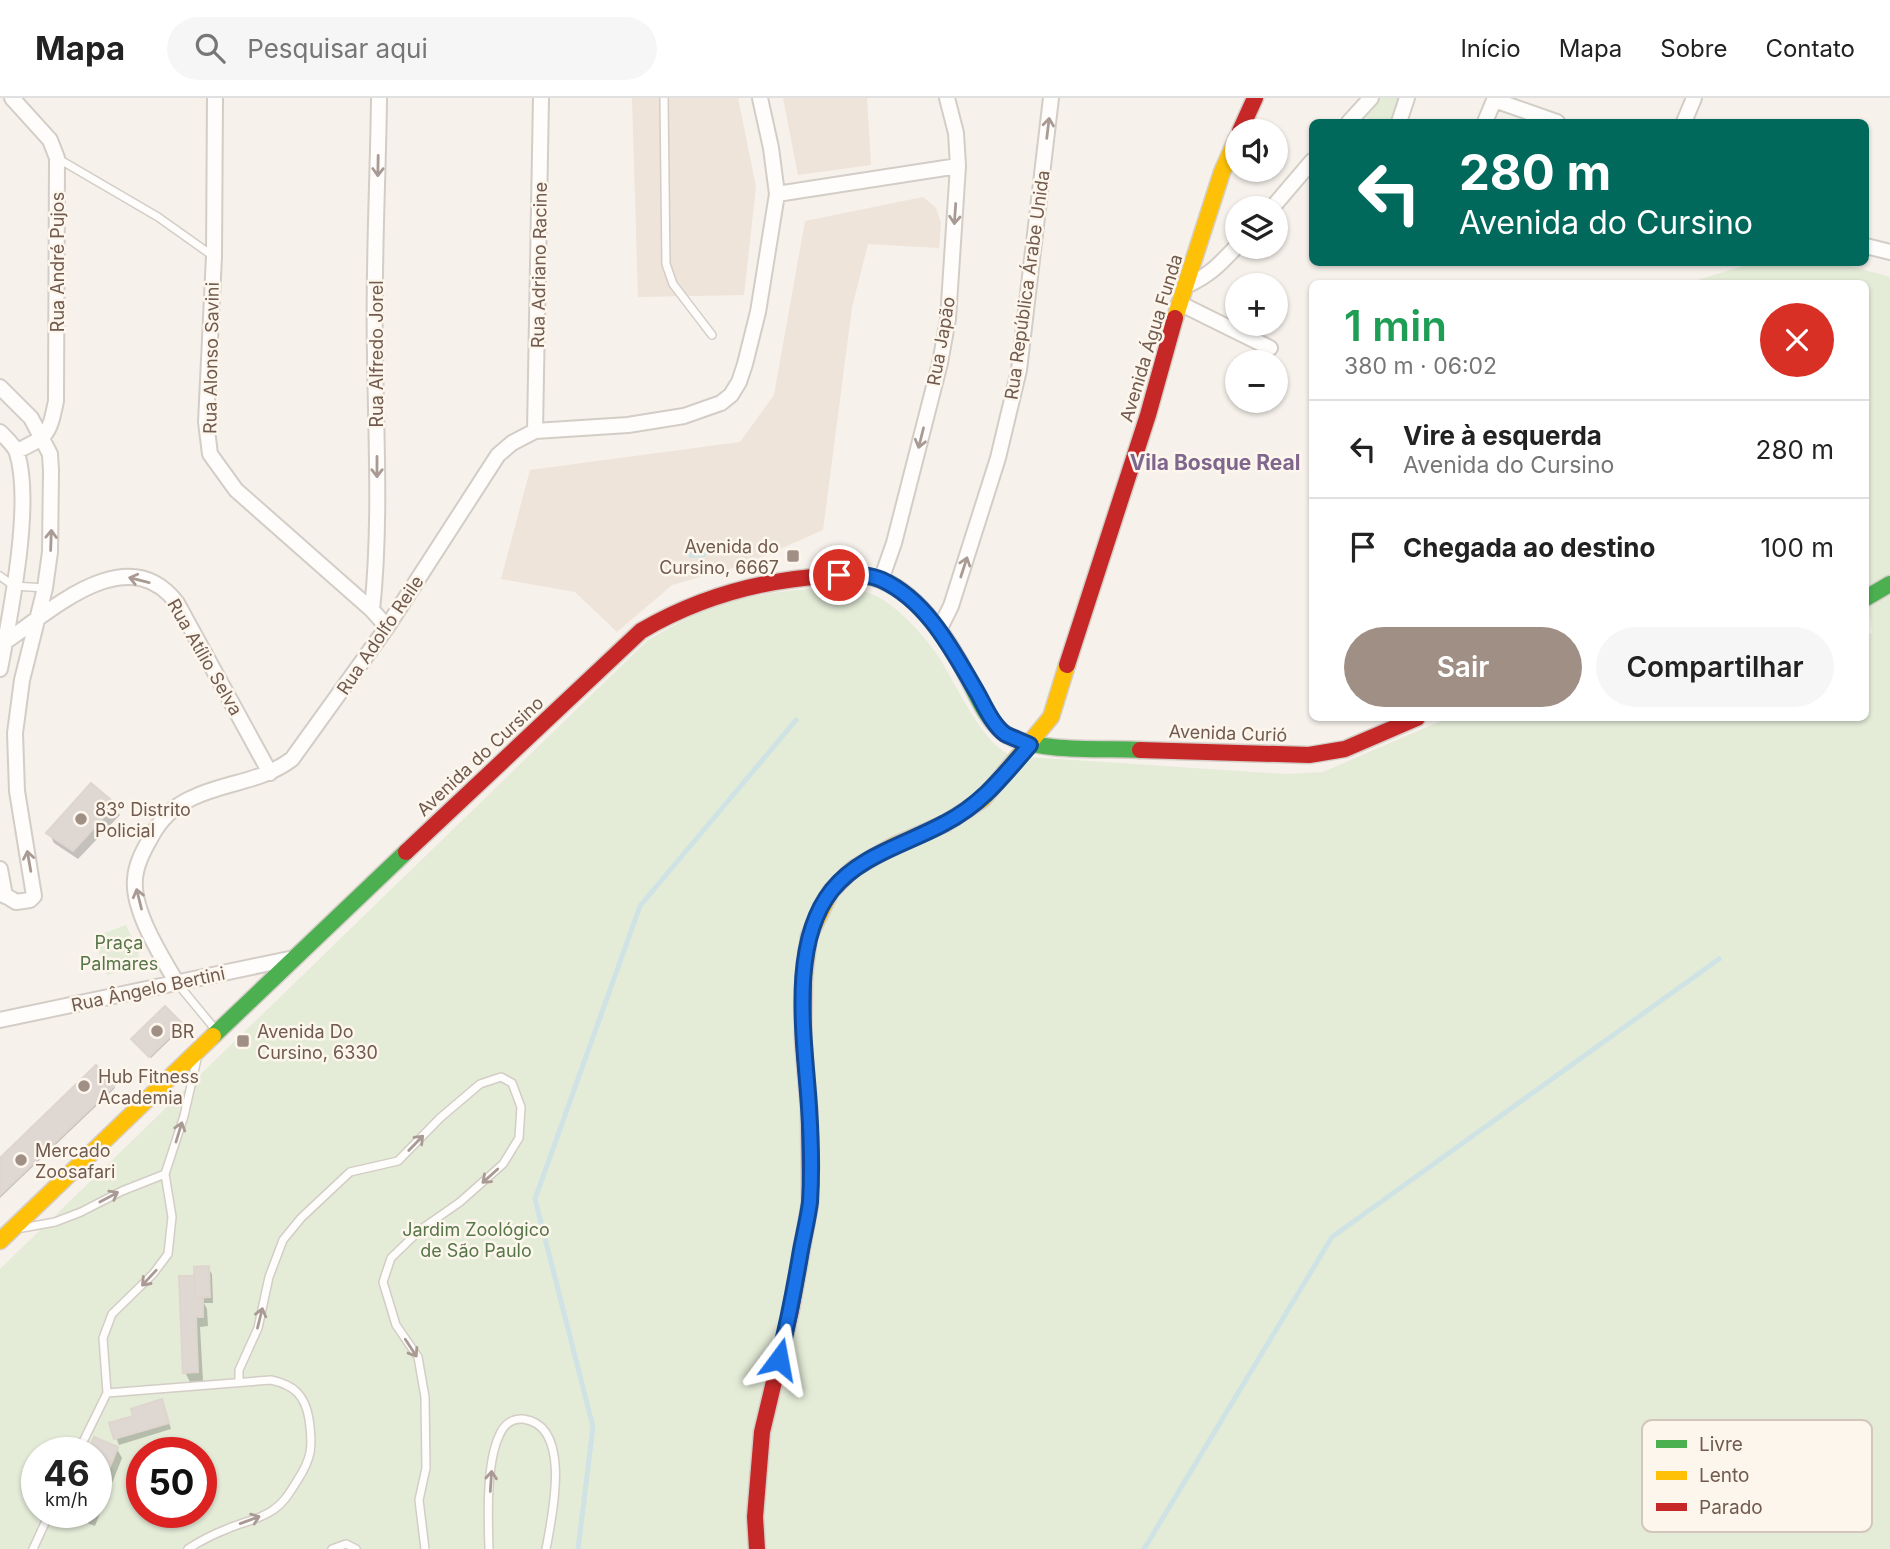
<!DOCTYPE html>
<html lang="pt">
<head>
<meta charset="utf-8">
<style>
  :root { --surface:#fff; --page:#f6f6f6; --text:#222; --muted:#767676; --line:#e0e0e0; --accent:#a08f85 }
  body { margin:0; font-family:Inter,sans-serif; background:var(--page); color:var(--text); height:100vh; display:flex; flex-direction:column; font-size:26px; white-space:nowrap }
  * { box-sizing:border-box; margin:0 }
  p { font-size:23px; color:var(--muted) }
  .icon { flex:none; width:38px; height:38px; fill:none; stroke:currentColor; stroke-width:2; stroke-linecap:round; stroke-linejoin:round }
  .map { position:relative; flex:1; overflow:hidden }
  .sheet { position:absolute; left:1309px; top:182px; width:560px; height:441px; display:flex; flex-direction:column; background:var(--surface); border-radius:10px; box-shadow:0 2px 5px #0004 }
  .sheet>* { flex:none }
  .guide { position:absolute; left:1309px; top:21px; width:560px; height:147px; border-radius:10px; box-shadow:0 2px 5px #0004; background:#00695c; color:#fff; overflow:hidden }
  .controls { position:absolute; left:1225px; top:21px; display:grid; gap:14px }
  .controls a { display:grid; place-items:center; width:63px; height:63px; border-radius:50%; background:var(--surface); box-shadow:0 2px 5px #0004; font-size:35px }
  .speed { position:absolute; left:21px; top:1339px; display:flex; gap:14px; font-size:35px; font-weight:700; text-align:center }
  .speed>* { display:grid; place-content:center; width:91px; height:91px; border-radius:50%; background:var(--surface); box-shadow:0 2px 5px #0004; line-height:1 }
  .speed small { font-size:18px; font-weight:400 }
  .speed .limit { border:10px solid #d22; background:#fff; color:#111 }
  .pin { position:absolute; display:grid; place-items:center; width:60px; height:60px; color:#fff; margin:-30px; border:4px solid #fff; border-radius:50%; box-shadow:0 2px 7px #0007 }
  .me { position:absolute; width:77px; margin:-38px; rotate:13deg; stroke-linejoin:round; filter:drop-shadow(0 0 5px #0008) }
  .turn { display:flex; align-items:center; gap:24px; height:147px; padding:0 35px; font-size:32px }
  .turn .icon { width:91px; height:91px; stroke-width:2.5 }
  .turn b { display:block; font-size:49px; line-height:60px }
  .round { display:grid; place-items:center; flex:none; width:74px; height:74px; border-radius:37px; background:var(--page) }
  .headline { display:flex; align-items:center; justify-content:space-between; height:119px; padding:0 35px }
  h1 { font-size:42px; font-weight:600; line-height:52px; color:#1e9e55 }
  .cta { display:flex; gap:14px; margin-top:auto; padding:14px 35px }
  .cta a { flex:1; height:80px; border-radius:42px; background:var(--accent); color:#fff; font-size:28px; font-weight:600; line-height:80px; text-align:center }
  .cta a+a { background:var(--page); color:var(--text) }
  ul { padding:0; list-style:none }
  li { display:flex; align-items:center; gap:21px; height:98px; padding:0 35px; border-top:2px solid var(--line) }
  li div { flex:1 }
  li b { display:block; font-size:26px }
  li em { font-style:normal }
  header { display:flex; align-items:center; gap:42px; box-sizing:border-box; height:98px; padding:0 35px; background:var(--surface); border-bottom:2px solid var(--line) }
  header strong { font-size:33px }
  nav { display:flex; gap:38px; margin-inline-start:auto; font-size:24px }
  .search { width:490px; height:63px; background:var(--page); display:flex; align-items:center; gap:18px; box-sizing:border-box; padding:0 24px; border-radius:38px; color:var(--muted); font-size:26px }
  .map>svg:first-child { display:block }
  .residential { fill:#eee4d9 }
  .green { fill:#e4ebd7; fill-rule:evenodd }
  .water { fill:#cfe3e5 }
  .shadow { fill:#0003 }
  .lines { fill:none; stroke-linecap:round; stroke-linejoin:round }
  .stream { stroke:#cfe3e5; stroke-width:5 }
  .building { fill:#dfd7d1; stroke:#ded5ce; stroke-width:2 }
  .lane-casing { stroke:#d3cdc6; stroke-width:10 }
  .street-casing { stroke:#d3cdc6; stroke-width:18 }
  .fast-casing { stroke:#d5cec8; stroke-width:19 }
  .slow-casing { stroke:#d5cec8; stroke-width:19 }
  .jam-casing { stroke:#d5cec8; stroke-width:19 }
  .lane { stroke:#fefdfc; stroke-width:7 }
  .street { stroke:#fefdfc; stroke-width:14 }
  .fast { stroke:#4caf50; stroke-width:16 }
  .slow { stroke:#ffc107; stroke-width:16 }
  .jam { stroke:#c62828; stroke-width:16 }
  .oneway { stroke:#a99b94 }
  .route-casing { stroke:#114b97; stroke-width:18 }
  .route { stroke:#1a73e8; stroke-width:12 }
  .poi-dot { fill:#a08f85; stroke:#fdf6ed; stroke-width:2.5 }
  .labels { text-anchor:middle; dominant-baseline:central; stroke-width:5; stroke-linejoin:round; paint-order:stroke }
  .street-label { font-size:18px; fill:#715a4e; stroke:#fdf6ed }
  .poi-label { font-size:18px; fill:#715a4e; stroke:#fdf6ed; text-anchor:start }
  .park-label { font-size:18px; fill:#567648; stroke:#fdf6ed }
  .quarter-label { font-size:21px; font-weight:bold; fill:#7f668d; stroke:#fdf6ed }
  .key { fill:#fdf6ed; stroke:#d3c7bd; stroke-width:2 }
  .key-label { font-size:19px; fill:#715a4e }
</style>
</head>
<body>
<header>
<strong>Mapa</strong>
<div class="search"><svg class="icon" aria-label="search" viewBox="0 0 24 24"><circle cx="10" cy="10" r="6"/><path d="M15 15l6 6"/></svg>Pesquisar aqui</div>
<nav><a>Início</a><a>Mapa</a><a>Sobre</a><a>Contato</a></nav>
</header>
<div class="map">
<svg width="1890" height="1451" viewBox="0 0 1890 1451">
  <rect width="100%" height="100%" fill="#f6f1eb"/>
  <path class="residential" d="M632,0H738L756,89L744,197L638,199Z
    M783,0H867L871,67L798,77Z
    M923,99L936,110L941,125L939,150L868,146L852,209L823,432L743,467L672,487L617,534L575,494L501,481L530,372L740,344L774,297L805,123Z"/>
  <path class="green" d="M1379,0H1402L1394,24H1376L1363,18Z
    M1756,164L1839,165L1890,179V1451H0V1171L648,542C673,528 698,513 725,505C759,495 835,484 869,495C893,503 921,534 936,555C954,581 982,647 1011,657C1020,660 1033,659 1043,660L1285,676L1323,674L1448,620L1562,622L1576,620H1866V538L1872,535L1866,481V186L1688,185ZM37,1354H96V1414H37ZM142,1354H201V1414H142Z
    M126,827L138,853L139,861L131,871L107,877L93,839Z"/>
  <path class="water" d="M686,446H703L706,459L689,460Z"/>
  <path class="shadow" d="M114,708L120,717L78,761L54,745L49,735Z
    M181,927L183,929L151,960L135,944Z
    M114,988L115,990L0,1100V1062Z
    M208,1170L212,1176L213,1205H204L207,1211L208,1228L200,1229L203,1283L190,1284L185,1274L193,1179L196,1186Z
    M164,1309L171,1331L119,1347L111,1326Z
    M95,1342L117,1351L122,1360L95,1428L72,1419L69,1414H96V1354H89Z"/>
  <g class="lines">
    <path class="stream" d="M578,1451L593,1329L535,1101L640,808L796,622
      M1144,1451L1332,1139L1719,861"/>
  </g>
  <path class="building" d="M91,685L116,706L73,753L46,735Z
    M165,908L183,926L149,959L131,941Z
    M96,967L115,987L0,1097V1060Z
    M209,1168L210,1199L195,1200L194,1169Z
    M179,1178H194L195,1200L203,1199V1219H196L198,1274L183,1275Z
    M162,1301L169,1325L114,1341L109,1325L133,1318L131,1311Z
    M94,1339L118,1349L96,1403V1354H88Z
    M75,1414H92L90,1420Z"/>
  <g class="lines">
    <defs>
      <path id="lane" d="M664,0L666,166L673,186L712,237
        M57,60L158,119L213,158
        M0,478L14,488L45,490
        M177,885L215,931
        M22,1130L55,1124L81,1114L122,1093L165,1076
        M239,1284V1272L258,1230L269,1179L283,1142L301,1120L350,1074L398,1063L440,1020L480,986L501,979L512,985L521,1009L519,1040L503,1066L460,1104L420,1132L391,1160L383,1184L396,1227L418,1259L425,1299L426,1370L419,1402L425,1451
        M107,1295L271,1282C294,1287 305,1297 309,1321C313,1349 312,1360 297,1383C290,1394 284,1405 273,1412C259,1422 242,1424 227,1431C214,1436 200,1443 188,1451
        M78,1354L107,1295L103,1240L112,1216L153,1176L168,1156L172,1119L165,1076L184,1018L197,961
        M33,1451L50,1414
        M332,1451L346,1446L356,1451
        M489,1451C488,1420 486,1366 499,1338C503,1328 511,1320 523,1321C573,1327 552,1419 546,1451"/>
      <path id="street" d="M12,0L50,42L57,60L56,303C49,337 48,338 17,353
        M215,0L214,158L206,324L210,356L236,392L372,512L387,529
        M1494,2L1557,24
        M1349,24L1371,0
        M1399,24L1407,0
        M1485,24L1495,0
        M1684,24L1694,0
        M777,96L958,68
        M1272,110L1312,63
        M1866,148L1890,154
        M1186,188C1210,177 1219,167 1237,148
        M1179,205L1270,250
        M0,289L31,320L50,356L51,373L50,454L45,490L22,582L15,635L17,693L34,798L30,802L16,804L0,794
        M535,333L541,0
        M0,334C6,340 15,348 17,355C33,406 10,517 0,571
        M881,482L894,445L940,265L948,221L958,68L956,35L947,0
        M372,512C381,427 376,341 375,256C373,171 378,85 379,0
        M939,532L951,508L998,360L1019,272L1051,0
        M0,543L5,544C51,513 127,440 177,505L270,675
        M0,771L5,798
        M177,885C161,858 132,812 135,781C136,766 143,753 150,741C159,723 174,708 192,700C225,684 262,684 292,661L387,529L498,357L512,345L535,333L628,327L684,318L721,305L731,297L739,284L745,266L758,214L777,96L771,50L760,0
        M0,922L294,860"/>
      <path id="fast" d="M827,478C843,477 860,475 875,480C916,491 951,545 968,580C978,600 988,625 1007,637C1038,655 1104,650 1140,652
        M1866,500L1890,486
        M213,938L406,754"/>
      <path id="slow" d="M1175,220L1222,74L1237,40
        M804,879L809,838L831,793L853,771L893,748L946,725L983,701L1051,619L1067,567
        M0,1143L213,938"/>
      <path id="jam" d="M1240,33L1255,0
        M1067,567L1148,317L1175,220
        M1140,652L1309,657L1345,651L1417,620
        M406,754L641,533C699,499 760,482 827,478
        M757,1451L755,1419L762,1334L791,1212L810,1105L809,1011L803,942L804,879"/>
    </defs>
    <use href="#lane" class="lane-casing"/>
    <use href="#street" class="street-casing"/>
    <use href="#fast" class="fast-casing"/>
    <use href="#slow" class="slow-casing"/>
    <use href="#jam" class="jam-casing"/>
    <use href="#lane" class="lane"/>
    <use href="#street" class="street"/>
    <use href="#fast" class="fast"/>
    <use href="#slow" class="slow"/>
    <use href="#jam" class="jam"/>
  </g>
  <defs><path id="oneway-shaft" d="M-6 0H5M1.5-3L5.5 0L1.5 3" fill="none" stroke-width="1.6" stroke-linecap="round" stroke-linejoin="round" transform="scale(1.75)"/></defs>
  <g class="oneway">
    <use href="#oneway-shaft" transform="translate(1048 30) rotate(-83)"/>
    <use href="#oneway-shaft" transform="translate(378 68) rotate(91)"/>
    <use href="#oneway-shaft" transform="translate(955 116) rotate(94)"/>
    <use href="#oneway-shaft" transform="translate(921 340) rotate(104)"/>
    <use href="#oneway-shaft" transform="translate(377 369) rotate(90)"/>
    <use href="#oneway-shaft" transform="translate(51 442) rotate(-88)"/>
    <use href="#oneway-shaft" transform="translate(964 469) rotate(-72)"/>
    <use href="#oneway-shaft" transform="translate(139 482) rotate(-166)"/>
    <use href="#oneway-shaft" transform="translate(29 763) rotate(-100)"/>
    <use href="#oneway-shaft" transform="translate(139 801) rotate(-104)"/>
    <use href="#oneway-shaft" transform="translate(179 1034) rotate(-73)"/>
    <use href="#oneway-shaft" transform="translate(416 1045) rotate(-46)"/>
    <use href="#oneway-shaft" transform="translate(490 1078) rotate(138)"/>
    <use href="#oneway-shaft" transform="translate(109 1099) rotate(-28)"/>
    <use href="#oneway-shaft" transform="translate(149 1180) rotate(133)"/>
    <use href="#oneway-shaft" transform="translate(260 1220) rotate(-76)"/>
    <use href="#oneway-shaft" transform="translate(411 1250) rotate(57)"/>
    <use href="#oneway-shaft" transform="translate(491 1383) rotate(-86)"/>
    <use href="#oneway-shaft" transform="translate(250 1422) rotate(-20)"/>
  </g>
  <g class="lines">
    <defs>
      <path id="route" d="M779,1261C788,1224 795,1188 801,1152C804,1136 808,1120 810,1104C812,1074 811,1040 809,1009C805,944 788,847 832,792C860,757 907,746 945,725C982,706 1003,678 1030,647C1022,643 1013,640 1005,636C993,627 985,609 978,596C953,554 929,504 882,482C869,476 853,477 839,477"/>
    </defs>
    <use href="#route" class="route-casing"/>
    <use href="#route" class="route"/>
  </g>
  <g class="poi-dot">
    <rect x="786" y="451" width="14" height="14" rx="3.5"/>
    <circle cx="81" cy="721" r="7"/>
    <circle cx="157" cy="933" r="7"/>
    <rect x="236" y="936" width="14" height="14" rx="3.5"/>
    <circle cx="84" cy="988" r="7"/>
    <circle cx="21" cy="1062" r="7"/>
  </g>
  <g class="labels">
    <g class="street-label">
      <text transform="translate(57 164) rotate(-90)">Rua André Pujos</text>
      <text transform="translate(539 167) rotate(-89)">Rua Adriano Racine</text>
      <text transform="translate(1027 187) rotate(-82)">Rua República Árabe Unida</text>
      <text transform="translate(1151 240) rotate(-73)">Avenida Água Funda</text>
      <text transform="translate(941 243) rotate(-80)">Rua Japão</text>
      <text transform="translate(376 256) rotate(-90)">Rua Alfredo Jorel</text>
      <text transform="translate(211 260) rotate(-89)">Rua Alonso Savini</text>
      <text transform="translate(380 537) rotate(-56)">Rua Adolfo Reile</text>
      <text transform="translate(205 559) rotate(60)">Rua Atílio Selva</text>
      <text transform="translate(1228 635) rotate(2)">Avenida Curió</text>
      <text transform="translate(480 658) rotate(-43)">Avenida do Cursino</text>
      <text transform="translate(148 891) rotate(-12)">Rua Ângelo Bertini</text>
    </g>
    <g class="poi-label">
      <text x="779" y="448" text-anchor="end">Avenida do<tspan x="779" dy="21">Cursino, 6667</tspan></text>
      <text x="95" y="711">83° Distrito<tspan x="95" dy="21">Policial</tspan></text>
      <text x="171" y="933">BR</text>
      <text x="257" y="933">Avenida Do<tspan x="257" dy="21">Cursino, 6330</tspan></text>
      <text x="98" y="978">Hub Fitness<tspan x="98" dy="21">Academia</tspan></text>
      <text x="35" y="1052">Mercado<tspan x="35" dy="21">Zoosafari</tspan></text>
    </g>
    <g class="park-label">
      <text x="119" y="844">Praça<tspan x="119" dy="21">Palmares</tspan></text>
      <text x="476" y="1131">Jardim Zoológico<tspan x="476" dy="21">de São Paulo</tspan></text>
    </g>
    <g class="quarter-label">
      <text x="1215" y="364">Vila Bosque Real</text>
    </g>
  </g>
  <rect x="1642" y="1322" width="230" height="112" rx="10" class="key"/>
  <rect x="1656" y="1342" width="31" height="8" fill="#4caf50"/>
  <rect x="1656" y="1373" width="31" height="9" fill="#ffc107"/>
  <rect x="1656" y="1405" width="31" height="8" fill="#c62828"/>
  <g class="key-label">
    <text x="1699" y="1353">Livre</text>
    <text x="1699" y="1384">Lento</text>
    <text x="1699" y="1416">Parado</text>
  </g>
</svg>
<div class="controls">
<a><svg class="icon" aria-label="sound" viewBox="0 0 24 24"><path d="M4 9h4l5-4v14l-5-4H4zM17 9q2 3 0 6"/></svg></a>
<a><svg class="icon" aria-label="layers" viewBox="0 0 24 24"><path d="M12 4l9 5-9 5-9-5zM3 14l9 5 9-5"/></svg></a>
<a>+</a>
<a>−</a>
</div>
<div class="speed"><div>46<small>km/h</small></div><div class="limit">50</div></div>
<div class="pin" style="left:839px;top:477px;background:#d93025"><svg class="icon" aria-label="arrive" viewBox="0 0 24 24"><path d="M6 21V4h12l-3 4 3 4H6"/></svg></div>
<svg class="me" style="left:779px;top:1261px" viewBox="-20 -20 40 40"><path d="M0-17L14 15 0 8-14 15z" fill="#1a73e8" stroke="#fff" stroke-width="4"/></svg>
<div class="guide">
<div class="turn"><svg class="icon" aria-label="left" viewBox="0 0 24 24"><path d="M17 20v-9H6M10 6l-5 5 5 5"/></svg><div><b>280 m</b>Avenida do Cursino</div></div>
</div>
<section class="sheet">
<div class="headline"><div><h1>1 min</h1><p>380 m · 06:02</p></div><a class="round" style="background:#d93025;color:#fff"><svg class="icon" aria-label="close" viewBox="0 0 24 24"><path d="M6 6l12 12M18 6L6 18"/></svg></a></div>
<ul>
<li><svg class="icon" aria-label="left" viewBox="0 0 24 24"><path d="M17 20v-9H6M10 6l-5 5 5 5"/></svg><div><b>Vire à esquerda</b><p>Avenida do Cursino</p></div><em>280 m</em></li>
<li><svg class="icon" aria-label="arrive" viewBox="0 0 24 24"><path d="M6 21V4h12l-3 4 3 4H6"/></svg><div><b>Chegada ao destino</b></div><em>100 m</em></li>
</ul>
<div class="cta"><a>Sair</a><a>Compartilhar</a></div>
</section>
</div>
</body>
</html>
